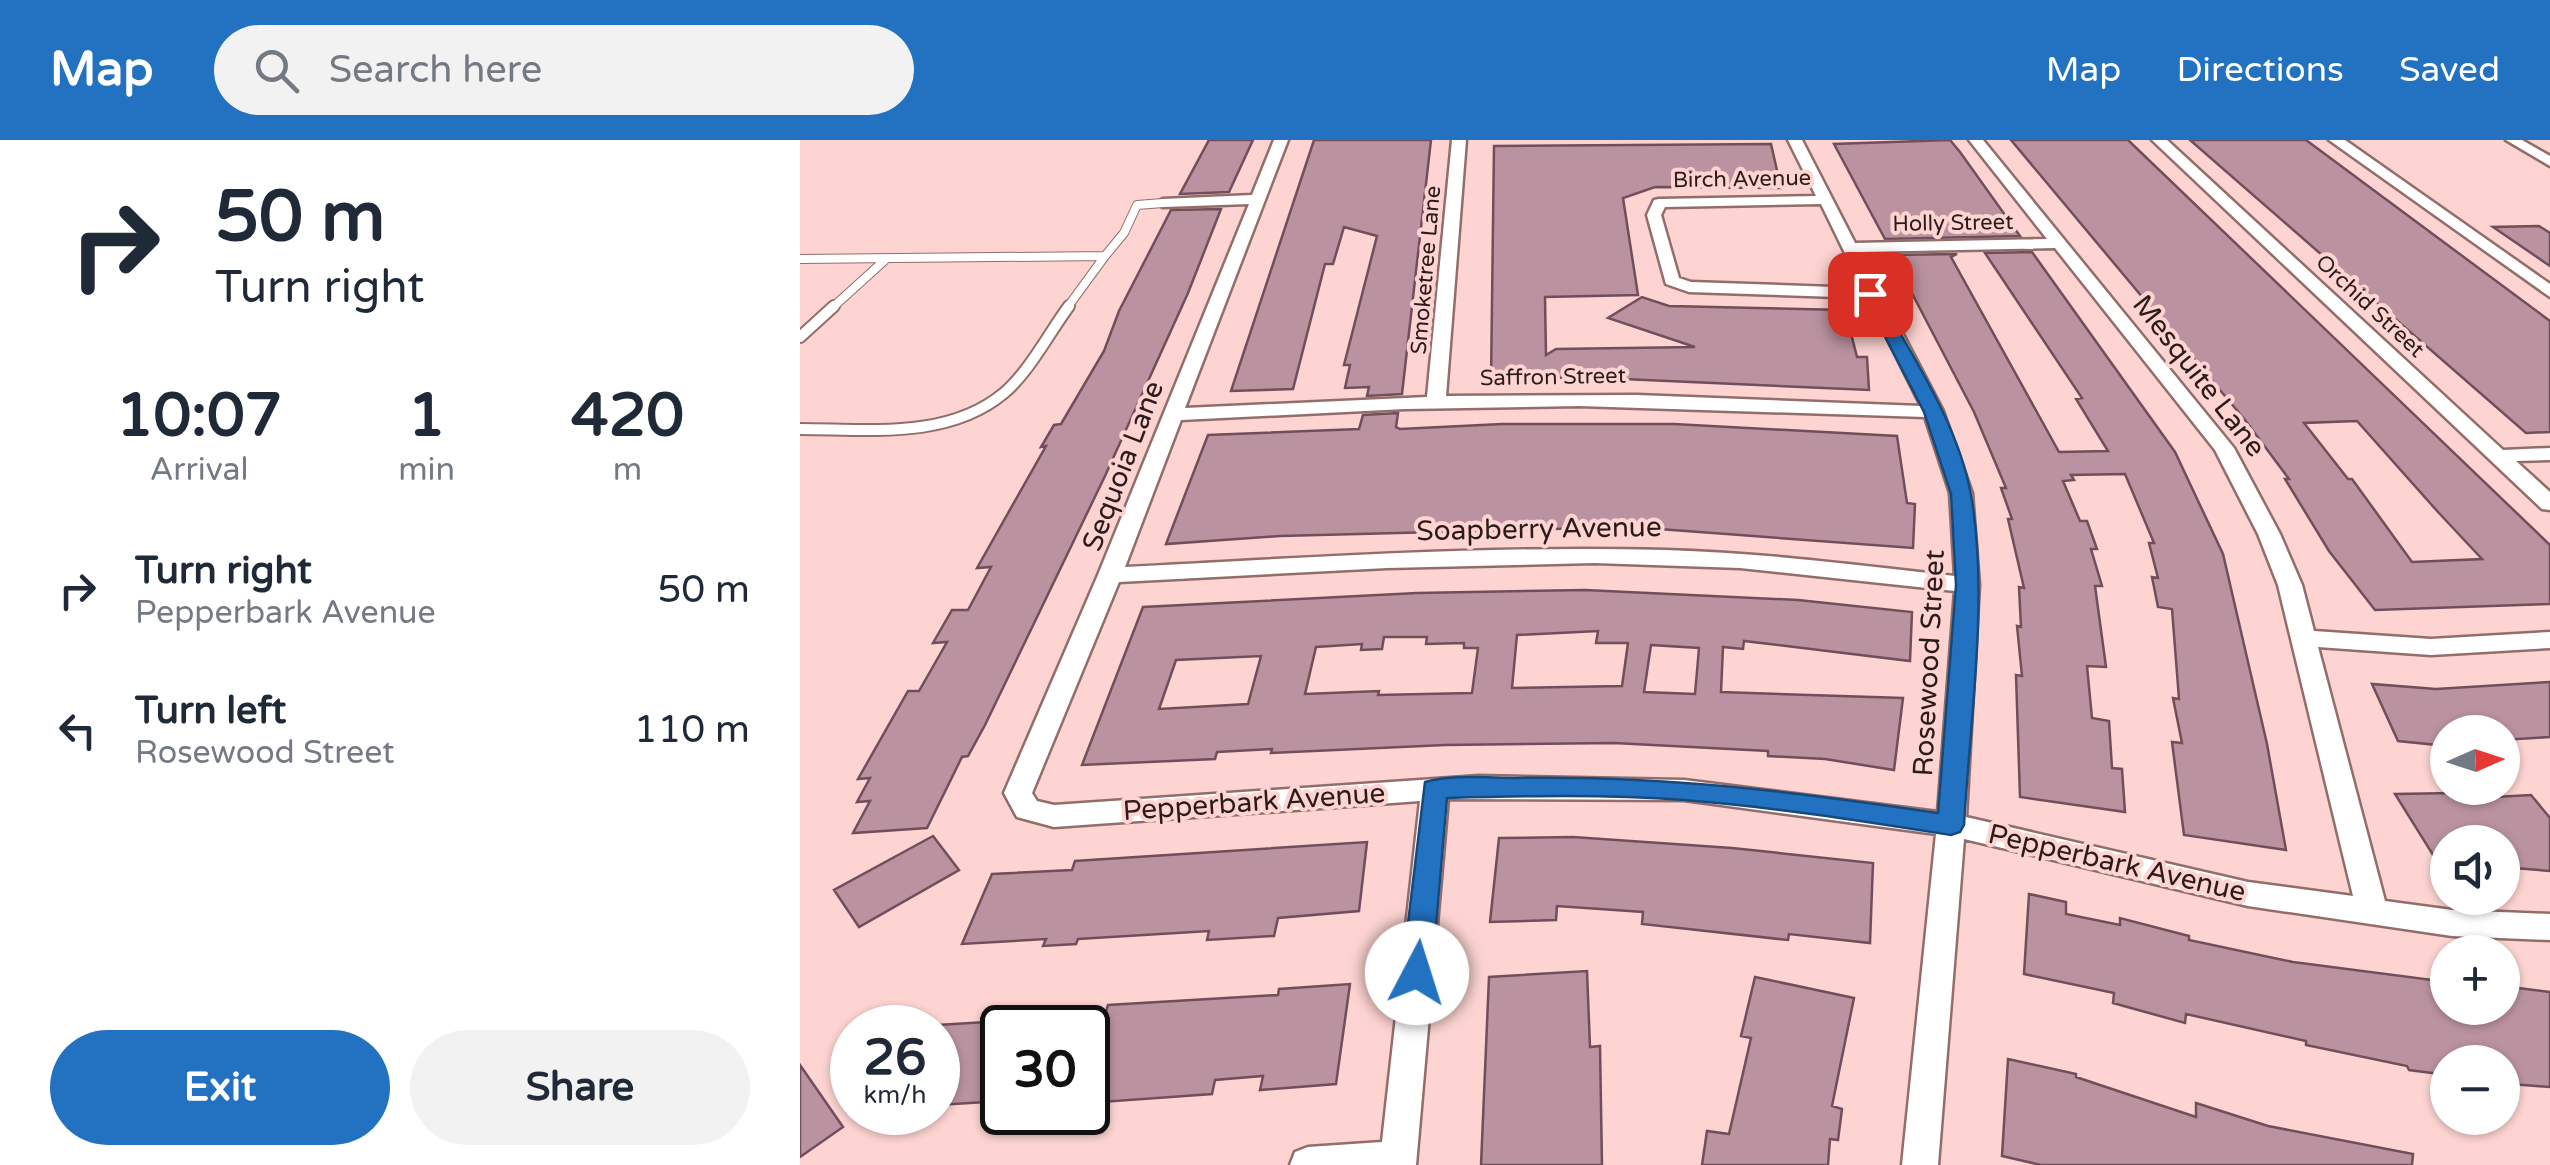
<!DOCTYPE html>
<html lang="en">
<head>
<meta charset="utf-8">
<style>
  :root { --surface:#fff; --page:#f2f2f3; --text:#1f2937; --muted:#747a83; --accent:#2272c1 }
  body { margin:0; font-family:"Varela Round",sans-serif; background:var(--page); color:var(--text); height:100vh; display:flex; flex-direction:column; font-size:38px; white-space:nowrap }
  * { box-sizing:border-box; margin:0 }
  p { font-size:32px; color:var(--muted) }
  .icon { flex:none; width:55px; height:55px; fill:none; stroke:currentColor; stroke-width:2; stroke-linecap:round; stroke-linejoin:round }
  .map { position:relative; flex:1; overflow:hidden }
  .drawer { display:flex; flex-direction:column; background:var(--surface); width:800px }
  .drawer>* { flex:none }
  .top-card { background:#fff; color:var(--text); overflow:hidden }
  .needle { width:65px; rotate:87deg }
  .tools { position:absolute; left:1630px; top:575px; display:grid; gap:20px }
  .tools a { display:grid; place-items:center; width:90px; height:90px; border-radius:50%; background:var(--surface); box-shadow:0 2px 8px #0004; font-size:50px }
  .speed { position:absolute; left:30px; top:865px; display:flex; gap:20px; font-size:50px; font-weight:700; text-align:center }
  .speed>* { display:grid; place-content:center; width:130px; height:130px; border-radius:50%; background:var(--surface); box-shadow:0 2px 8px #0004; line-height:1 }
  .speed small { font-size:25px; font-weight:400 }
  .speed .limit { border:5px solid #111; border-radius:15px; background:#fff; color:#111 }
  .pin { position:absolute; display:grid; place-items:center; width:85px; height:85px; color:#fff; margin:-42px; border-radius:20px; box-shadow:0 5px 15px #0006 }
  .me { position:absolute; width:110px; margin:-55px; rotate:5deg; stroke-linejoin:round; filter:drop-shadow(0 0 8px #0008) }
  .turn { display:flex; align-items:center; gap:35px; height:210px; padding:0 50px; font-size:45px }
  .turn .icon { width:130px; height:130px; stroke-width:2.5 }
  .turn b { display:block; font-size:70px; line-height:85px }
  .eta { display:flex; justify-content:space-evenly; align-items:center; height:170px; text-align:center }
  .eta b { font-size:60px; font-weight:700; line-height:70px }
  .action { display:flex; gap:20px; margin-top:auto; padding:20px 50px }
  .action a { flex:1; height:115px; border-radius:60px; background:var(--accent); color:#fff; font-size:40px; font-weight:700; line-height:115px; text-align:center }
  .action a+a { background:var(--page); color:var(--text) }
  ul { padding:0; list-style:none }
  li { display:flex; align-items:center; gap:30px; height:140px; padding:0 50px }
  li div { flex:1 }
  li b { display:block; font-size:38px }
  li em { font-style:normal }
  header { display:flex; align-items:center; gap:60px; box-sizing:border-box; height:140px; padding:0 50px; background:var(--accent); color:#fff }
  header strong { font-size:48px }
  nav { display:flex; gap:55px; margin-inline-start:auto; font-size:35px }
  .search { width:700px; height:90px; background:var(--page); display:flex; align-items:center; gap:25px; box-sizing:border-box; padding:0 35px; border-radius:55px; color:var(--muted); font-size:38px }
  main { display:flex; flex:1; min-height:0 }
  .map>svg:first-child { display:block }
  .building { fill:#bb93a0; stroke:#704f5a; stroke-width:2.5; fill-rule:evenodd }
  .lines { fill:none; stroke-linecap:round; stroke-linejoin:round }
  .service-far1-casing { stroke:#926e6b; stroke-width:10 }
  .service-casing { stroke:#926e6b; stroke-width:14 }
  .minor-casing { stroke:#926e6b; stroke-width:5 }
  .service-far1 { stroke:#fff; stroke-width:8 }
  .service { stroke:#fff; stroke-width:10 }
  .minor { fill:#fff; fill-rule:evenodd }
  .route { fill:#2272c1; stroke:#164a7d; stroke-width:2.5 }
  .labels { text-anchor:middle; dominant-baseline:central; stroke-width:8; stroke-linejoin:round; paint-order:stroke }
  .far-street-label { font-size:22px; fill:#2b1c1b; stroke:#fdd4d1 }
  .street-label { font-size:28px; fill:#2b1c1b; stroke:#fdd4d1 }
</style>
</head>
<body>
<header>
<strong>Map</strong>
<div class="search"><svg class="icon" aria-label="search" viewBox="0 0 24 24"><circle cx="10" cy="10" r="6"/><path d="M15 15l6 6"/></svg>Search here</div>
<nav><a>Map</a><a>Directions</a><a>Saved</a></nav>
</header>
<main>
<section class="drawer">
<div class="top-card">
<div class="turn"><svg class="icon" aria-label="right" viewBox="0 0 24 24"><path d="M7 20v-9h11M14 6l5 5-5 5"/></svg><div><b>50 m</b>Turn right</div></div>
</div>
<div class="eta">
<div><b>10:07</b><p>Arrival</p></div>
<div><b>1</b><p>min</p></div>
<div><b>420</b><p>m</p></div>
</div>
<ul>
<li><svg class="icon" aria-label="right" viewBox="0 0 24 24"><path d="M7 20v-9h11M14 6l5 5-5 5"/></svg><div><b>Turn right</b><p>Pepperbark Avenue</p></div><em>50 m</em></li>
<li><svg class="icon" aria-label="left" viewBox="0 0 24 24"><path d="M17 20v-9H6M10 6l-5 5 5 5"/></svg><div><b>Turn left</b><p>Rosewood Street</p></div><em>110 m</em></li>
</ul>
<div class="action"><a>Exit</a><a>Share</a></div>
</section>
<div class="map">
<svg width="1750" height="1025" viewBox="0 0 1750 1025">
  <rect width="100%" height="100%" fill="#fdd4d1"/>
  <path class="building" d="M409,0H453L429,52L380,54Z
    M514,0H631L602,254L567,256L569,247L545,248L550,225H544L577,96L544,87L533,124H525L493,249L431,251Z
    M1150,0L1160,12L1220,96L1085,99L1034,4Z
    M1211,0H1328L1750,405V464L1575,470L1529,411L1485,339H1489L1445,280ZM1557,281L1638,372L1682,419L1612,422L1552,339H1548L1504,283Z
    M1390,0H1506L1750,181V292L1726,293Z
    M971,4L981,48L855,47L823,58L838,155L745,157L746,215L756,209L895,207L808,178L842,157L869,166L1045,170L1057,217H1067L1069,250L778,237L691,241L694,6Z
    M421,69L388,153L305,336L185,585L168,616L162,617L127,688L53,693L70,661L57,662L70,638L58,639L108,551H119L147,502L133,503L152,470H168L191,427L177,428L246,306L241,307L254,285L261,284L304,211L319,171L371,70Z
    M1739,86L1750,93V126L1693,87Z
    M1232,112L1375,312L1423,414L1467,604L1486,710L1384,695L1372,602L1382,603L1373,558L1379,559L1372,469L1358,467L1352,437L1358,438L1349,403H1354L1325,334L1271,335L1274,340L1263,341L1280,381H1287L1297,409H1291L1302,446H1295L1306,527L1287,526L1292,578L1309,581L1312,628L1322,629L1325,672L1220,657L1216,535L1222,536L1217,486L1221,487L1219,447L1224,448L1208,379H1212L1201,348H1206L1174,272L1092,115L1157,114L1151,117L1259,312L1308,311L1276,259L1282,258L1185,113Z
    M598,273L596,287L600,289L702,284H874L1097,296L1107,363L1115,364L1113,408L832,387L480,396L366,404L408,295L559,289L563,275Z
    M785,450L998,460L1112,472L1110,521L944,501L943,509L923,507L921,552L1103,558L1094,630L1025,619L968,616V611L814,603L645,605L471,613L472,609L417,612L415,619L282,625L343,467L617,453ZM798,491L796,503H828L822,546L712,548L717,495ZM584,497H627L626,504L664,503V508H678L672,553L578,555L579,551L505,554L516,507L562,504L561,510L582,509ZM851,505L899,508L895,554L844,552ZM461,516L448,564L359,569L376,520Z
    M1750,542V597L1702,600V592H1648V606L1598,601L1572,544L1636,549Z
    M1654,653L1658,659L1731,655L1750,678V731L1702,727V702H1648V739L1595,654Z
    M133,696L159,730L59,787L34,750Z
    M773,697L932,708L1073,723L1070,803L989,794L988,800L842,784L843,772L757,766L756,780L690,782L699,698Z
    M567,702L559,771L478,778L474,796L407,800L409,791L278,799L276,804L243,806L246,799L162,804L192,734L272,730L275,721Z
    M1229,754L1266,762V774L1320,785V778L1389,796V800L1493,822L1648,842V868H1702V846L1750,852V947L1711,944L1702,922H1648V935L1609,930L1607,926L1506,905V901L1386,874L1385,883L1313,863L1314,853L1224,834Z
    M787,831L790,907L800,906L802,1025H681L689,837Z
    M955,837L1054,858L1032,966L1042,969L1038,1000L1030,999L1028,1025H902L907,991L929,994L951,898L941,896Z
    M550,844L536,944L460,950L463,936L415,940L412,954L288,963V931L308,865L478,855L479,849Z
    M202,881V961L138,965V885Z
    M1208,919L1276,934V937L1396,977V963L1468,986L1613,1014L1612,1025H1241L1202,1016Z
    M0,925L43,987L0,1017Z"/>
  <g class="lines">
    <defs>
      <path id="service-far1" d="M0,119L305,116L324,93L337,65L363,63
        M32,168L86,119
        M267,168L305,116"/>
      <path id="service" d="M0,197L34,166
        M0,289C67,289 148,300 204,253C229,232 249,193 269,166"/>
      <path id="minor" d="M474,0H488L385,268L627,257L652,0H666L646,256L837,255L1121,266L1067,158L889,152L866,144L847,75L854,60L859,59L1016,56L988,0H1002L1055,103L1247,99L1169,0H1183L1434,308L1480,394L1502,445L1514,491L1631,499L1750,492V508L1631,515L1518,507L1585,761L1652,770L1750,774V800L1652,796L1448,766L1164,699L1138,1025H1102L1136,694L884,660L648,659L616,1025H490L495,1012L508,1007L582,1002L620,661L254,687L217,677L204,653L298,435L449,64L363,67L356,63L363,59L452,55ZM1021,64L1062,148L891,142L879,138L861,75L865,67ZM1255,108L1415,310L1458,394L1478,445L1553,756L1448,742L1166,677L1179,445L1172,353L1143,271L1060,112ZM779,266L1125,277L1150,353L1155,436C1059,425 963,413 866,410C686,405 505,418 325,427L381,280L605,269ZM795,423L940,428L1155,451L1138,672L884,640L679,636L254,665L237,661L232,653L319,442L587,428Z
        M1352,0H1367L1703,310L1750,308V320L1716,321L1750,352V370L1742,369Z
        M1529,0H1545L1750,144V157Z
        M1706,0H1722L1750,16V26Z"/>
    </defs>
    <use href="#service-far1" class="service-far1-casing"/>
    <use href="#service" class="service-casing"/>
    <use href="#minor" class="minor-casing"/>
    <use href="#service-far1" class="service-far1"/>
    <use href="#service" class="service"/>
    <use href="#minor" class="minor"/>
  </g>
  <path class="route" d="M1070,149L1078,154C1112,216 1158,283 1171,355C1189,455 1170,582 1164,685L1160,692L1151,695C1062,681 974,667 884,660C805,654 726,656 647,658L632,833L628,842L617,846L607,842L602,833L625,642C653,634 688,638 717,638C859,635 998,652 1138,673L1156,445L1151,354L1124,272L1063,154Z"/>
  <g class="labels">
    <g class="far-street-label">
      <text transform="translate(942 39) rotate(-1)">Birch Avenue</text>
      <text transform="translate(1153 83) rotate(-1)">Holly Street</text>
      <text transform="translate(626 130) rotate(-85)">Smoketree Lane</text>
      <text transform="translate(1570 166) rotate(43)">Orchid Street</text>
      <text transform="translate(753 237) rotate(-1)">Saffron Street</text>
    </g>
    <g class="street-label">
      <text transform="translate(1399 236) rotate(52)">Mesquite Lane</text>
      <text transform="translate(323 326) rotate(-69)">Sequoia Lane</text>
      <text transform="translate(739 389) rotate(-1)">Soapberry Avenue</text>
      <text transform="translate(1129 523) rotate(-87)">Rosewood Street</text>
      <text transform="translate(454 662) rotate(-4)">Pepperbark Avenue</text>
      <text transform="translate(1317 723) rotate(13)">Pepperbark Avenue</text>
    </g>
  </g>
</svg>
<div class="tools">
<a><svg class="needle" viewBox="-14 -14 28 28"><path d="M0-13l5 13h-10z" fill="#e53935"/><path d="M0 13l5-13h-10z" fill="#747a83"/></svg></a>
<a><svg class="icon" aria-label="sound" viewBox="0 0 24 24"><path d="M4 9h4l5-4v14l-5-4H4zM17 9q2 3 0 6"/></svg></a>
<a>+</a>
<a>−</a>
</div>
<div class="speed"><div>26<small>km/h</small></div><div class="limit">30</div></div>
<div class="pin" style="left:1070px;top:154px;background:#d93025"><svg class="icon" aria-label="arrive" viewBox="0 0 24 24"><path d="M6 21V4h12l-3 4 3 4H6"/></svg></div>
<svg class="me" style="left:617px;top:833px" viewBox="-20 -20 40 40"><circle r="19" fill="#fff"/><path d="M0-13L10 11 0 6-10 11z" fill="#2272c1"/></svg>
</div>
</main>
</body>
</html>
